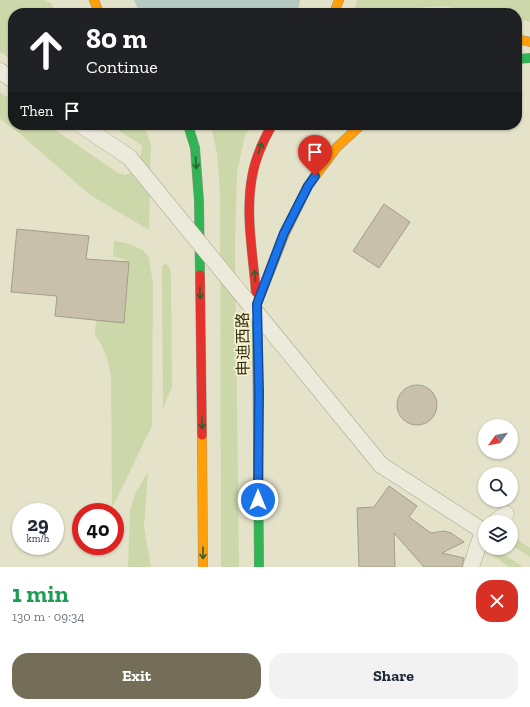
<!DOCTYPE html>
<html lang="en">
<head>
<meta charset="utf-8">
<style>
  :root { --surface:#fff; --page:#f2f2f3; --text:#1f2937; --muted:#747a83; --accent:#746e58 }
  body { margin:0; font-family:"Zilla Slab","Noto Sans SC",serif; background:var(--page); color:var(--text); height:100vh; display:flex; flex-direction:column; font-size:15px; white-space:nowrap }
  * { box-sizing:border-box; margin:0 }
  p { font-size:13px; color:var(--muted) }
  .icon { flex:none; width:22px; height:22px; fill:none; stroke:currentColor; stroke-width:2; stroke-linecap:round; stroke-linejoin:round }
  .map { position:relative; height:567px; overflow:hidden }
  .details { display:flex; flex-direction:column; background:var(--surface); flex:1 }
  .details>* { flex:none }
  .banner { position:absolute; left:8px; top:8px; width:514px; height:122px; border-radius:16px; box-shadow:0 1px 3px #0004; background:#202124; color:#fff; overflow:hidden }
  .needle { width:26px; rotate:237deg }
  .tools { position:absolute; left:478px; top:419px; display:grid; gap:8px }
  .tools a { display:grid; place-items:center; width:40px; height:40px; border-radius:50%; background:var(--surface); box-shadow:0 1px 3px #0004; font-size:20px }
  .speed { position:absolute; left:12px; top:503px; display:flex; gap:8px; font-size:20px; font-weight:700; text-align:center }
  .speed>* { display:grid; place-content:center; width:52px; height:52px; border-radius:50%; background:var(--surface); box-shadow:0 1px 3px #0004; line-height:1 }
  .speed small { font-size:10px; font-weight:400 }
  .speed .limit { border:6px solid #d22; background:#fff; color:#111 }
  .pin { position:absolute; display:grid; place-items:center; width:34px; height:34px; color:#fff; margin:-41px -17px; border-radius:50% 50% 50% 0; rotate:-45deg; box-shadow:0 0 4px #0007 }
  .pin .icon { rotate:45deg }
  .me { position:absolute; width:44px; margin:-22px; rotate:0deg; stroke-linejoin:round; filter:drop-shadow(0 0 3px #0008) }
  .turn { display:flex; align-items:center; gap:14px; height:84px; padding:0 12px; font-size:18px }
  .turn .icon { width:52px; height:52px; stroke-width:2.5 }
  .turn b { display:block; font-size:28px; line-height:34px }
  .then { display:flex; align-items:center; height:38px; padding:0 12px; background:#0003; gap:8px; font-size:15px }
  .round { display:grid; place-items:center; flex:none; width:42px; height:42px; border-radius:16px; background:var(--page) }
  .overview { display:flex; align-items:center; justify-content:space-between; height:68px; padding:0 12px }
  h1 { font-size:24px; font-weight:700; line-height:30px; color:#1e9e55 }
  .primary-button { display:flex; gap:8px; margin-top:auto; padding:8px 12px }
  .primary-button a { flex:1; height:46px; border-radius:16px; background:var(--accent); color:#fff; font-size:16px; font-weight:700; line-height:46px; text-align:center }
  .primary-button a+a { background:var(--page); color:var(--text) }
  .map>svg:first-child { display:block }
  .green { fill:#cdd8aa }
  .water { fill:#b5cbc2 }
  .building { fill:#c8c0aa; stroke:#a49d89 }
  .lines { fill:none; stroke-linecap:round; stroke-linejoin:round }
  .street-casing { stroke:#a9a693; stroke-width:17 }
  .fast-casing { stroke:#999583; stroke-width:10 }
  .slow-casing { stroke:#999583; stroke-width:10 }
  .jam-casing { stroke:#999583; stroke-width:10 }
  .street { stroke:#eceadb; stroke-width:16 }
  .fast { stroke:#30b455; stroke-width:9 }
  .slow { stroke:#ff9f0a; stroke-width:9 }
  .jam { stroke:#e5322d; stroke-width:9 }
  .street-bridge-casing { stroke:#a9a693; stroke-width:17; stroke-linecap:butt }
  .street-bridge { stroke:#eceadb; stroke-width:16 }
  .oneway { stroke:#355e2f }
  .route-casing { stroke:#114b97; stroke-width:10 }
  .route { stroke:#1a73e8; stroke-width:7 }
  .labels { text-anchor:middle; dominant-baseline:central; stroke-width:3.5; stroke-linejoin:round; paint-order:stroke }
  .street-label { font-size:16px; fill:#372f1b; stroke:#f7f4cd }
</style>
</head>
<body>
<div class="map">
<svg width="530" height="567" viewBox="0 0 530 567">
  <rect width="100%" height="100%" fill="#e4e2c9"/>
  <path class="green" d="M0,0H45L52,4L55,13H13V60L0,52Z
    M357,0H530V22L517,19V13H482L444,6L402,9L385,13H353Z
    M0,92L13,101V125H48L118,173L126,175C137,169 142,158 142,146L111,125H144L151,145L149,230L90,195L19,133L0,119Z
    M211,125H252L245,136L237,172L235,247L239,567H221L220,191L217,153Z
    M114,241L126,243L143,250L149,257L153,285L152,426L112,508L111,376L108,361L102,346L95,335L96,320L124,323L129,263L121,258L113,257Z
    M166,264L170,268L171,277L172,387L163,409L162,285V266Z
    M148,472L144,526L151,567H128L130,510L136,492Z
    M511,535L530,548V557L511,545Z
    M491,548H495L523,567H509L488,552Z"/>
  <path class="water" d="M134,0H300L299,6L293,13H140Z"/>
  <path class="building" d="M384,204L410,222L379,268L353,251Z
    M17,229L89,236L86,259L129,262L124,323L55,316L57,296L11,292Z
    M397 405a20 20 0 1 1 40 0a20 20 0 1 1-40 0Z
    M389,486L417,506L409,517L431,533L444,531L451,533L464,542L442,553L464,558L462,567H424L394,533L395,567H359L357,508L374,507Z"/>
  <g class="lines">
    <defs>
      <path id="street" d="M0,71L13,80
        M446,507L483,531
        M495,522L506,514
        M471,567L483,531L485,529"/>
      <path id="fast" d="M517,59L530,58
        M188,125L195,148L199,201L200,275
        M257,312L259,567"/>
      <path id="slow" d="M94,0L99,13
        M334,13L339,0
        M517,39L530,42
        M257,304L285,233L308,186L337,147L361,125
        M202,435L203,567"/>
      <path id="jam" d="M200,275L202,435
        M257,312C256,267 244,221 252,177C255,158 263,141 272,125"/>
    </defs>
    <use href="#street" class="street-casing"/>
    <use href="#fast" class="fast-casing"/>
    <use href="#slow" class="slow-casing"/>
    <use href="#jam" class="jam-casing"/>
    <use href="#street" class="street"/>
    <use href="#fast" class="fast"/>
    <use href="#slow" class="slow"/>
    <use href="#jam" class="jam"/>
    <defs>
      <path id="street-bridge" d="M81,125L129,157L381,465L446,507"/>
    </defs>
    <use href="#street-bridge" class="street-bridge-casing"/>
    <use href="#street-bridge" class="street-bridge"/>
  </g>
  <defs><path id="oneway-shaft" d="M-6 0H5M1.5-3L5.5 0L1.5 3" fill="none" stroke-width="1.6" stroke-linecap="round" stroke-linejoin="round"/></defs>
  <g class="oneway">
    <use href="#oneway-shaft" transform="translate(260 148) rotate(-71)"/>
    <use href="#oneway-shaft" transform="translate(196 163) rotate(86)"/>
    <use href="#oneway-shaft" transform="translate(255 276) rotate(-94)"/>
    <use href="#oneway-shaft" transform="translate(200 293) rotate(89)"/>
    <use href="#oneway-shaft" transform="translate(202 423) rotate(89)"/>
    <use href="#oneway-shaft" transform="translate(203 553) rotate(90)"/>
  </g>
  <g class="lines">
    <defs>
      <path id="route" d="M258,500L259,393L257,304L284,233L308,186L315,176"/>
    </defs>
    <use href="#route" class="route-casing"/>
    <use href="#route" class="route"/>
  </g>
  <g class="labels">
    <g class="street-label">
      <text transform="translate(243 344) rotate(-91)">申迪西路</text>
    </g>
  </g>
</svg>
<div class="tools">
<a><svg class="needle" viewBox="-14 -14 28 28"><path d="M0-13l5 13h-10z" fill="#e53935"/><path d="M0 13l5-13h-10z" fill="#747a83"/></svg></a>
<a><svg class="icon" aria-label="search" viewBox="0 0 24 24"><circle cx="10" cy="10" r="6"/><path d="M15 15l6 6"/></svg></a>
<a><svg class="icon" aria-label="layers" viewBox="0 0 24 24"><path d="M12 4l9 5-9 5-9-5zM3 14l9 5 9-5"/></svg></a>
</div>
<div class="speed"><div>29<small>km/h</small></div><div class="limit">40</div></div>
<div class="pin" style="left:315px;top:176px;background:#d93025"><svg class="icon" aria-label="arrive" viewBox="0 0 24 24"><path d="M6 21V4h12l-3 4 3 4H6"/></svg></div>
<svg class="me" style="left:258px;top:500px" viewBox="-20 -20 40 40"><circle r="17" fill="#1a73e8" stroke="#fff" stroke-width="3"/><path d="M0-11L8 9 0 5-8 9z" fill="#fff"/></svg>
<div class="banner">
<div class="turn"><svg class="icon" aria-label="ahead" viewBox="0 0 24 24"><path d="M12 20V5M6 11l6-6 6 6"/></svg><div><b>80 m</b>Continue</div></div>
<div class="then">Then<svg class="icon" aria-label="arrive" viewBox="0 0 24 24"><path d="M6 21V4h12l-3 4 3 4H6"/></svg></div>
</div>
</div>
<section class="details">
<div class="overview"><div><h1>1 min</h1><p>130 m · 09:34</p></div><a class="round" style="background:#d93025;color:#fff"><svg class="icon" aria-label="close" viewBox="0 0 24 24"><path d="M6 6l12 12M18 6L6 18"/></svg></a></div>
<div class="primary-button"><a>Exit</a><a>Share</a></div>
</section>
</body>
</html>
